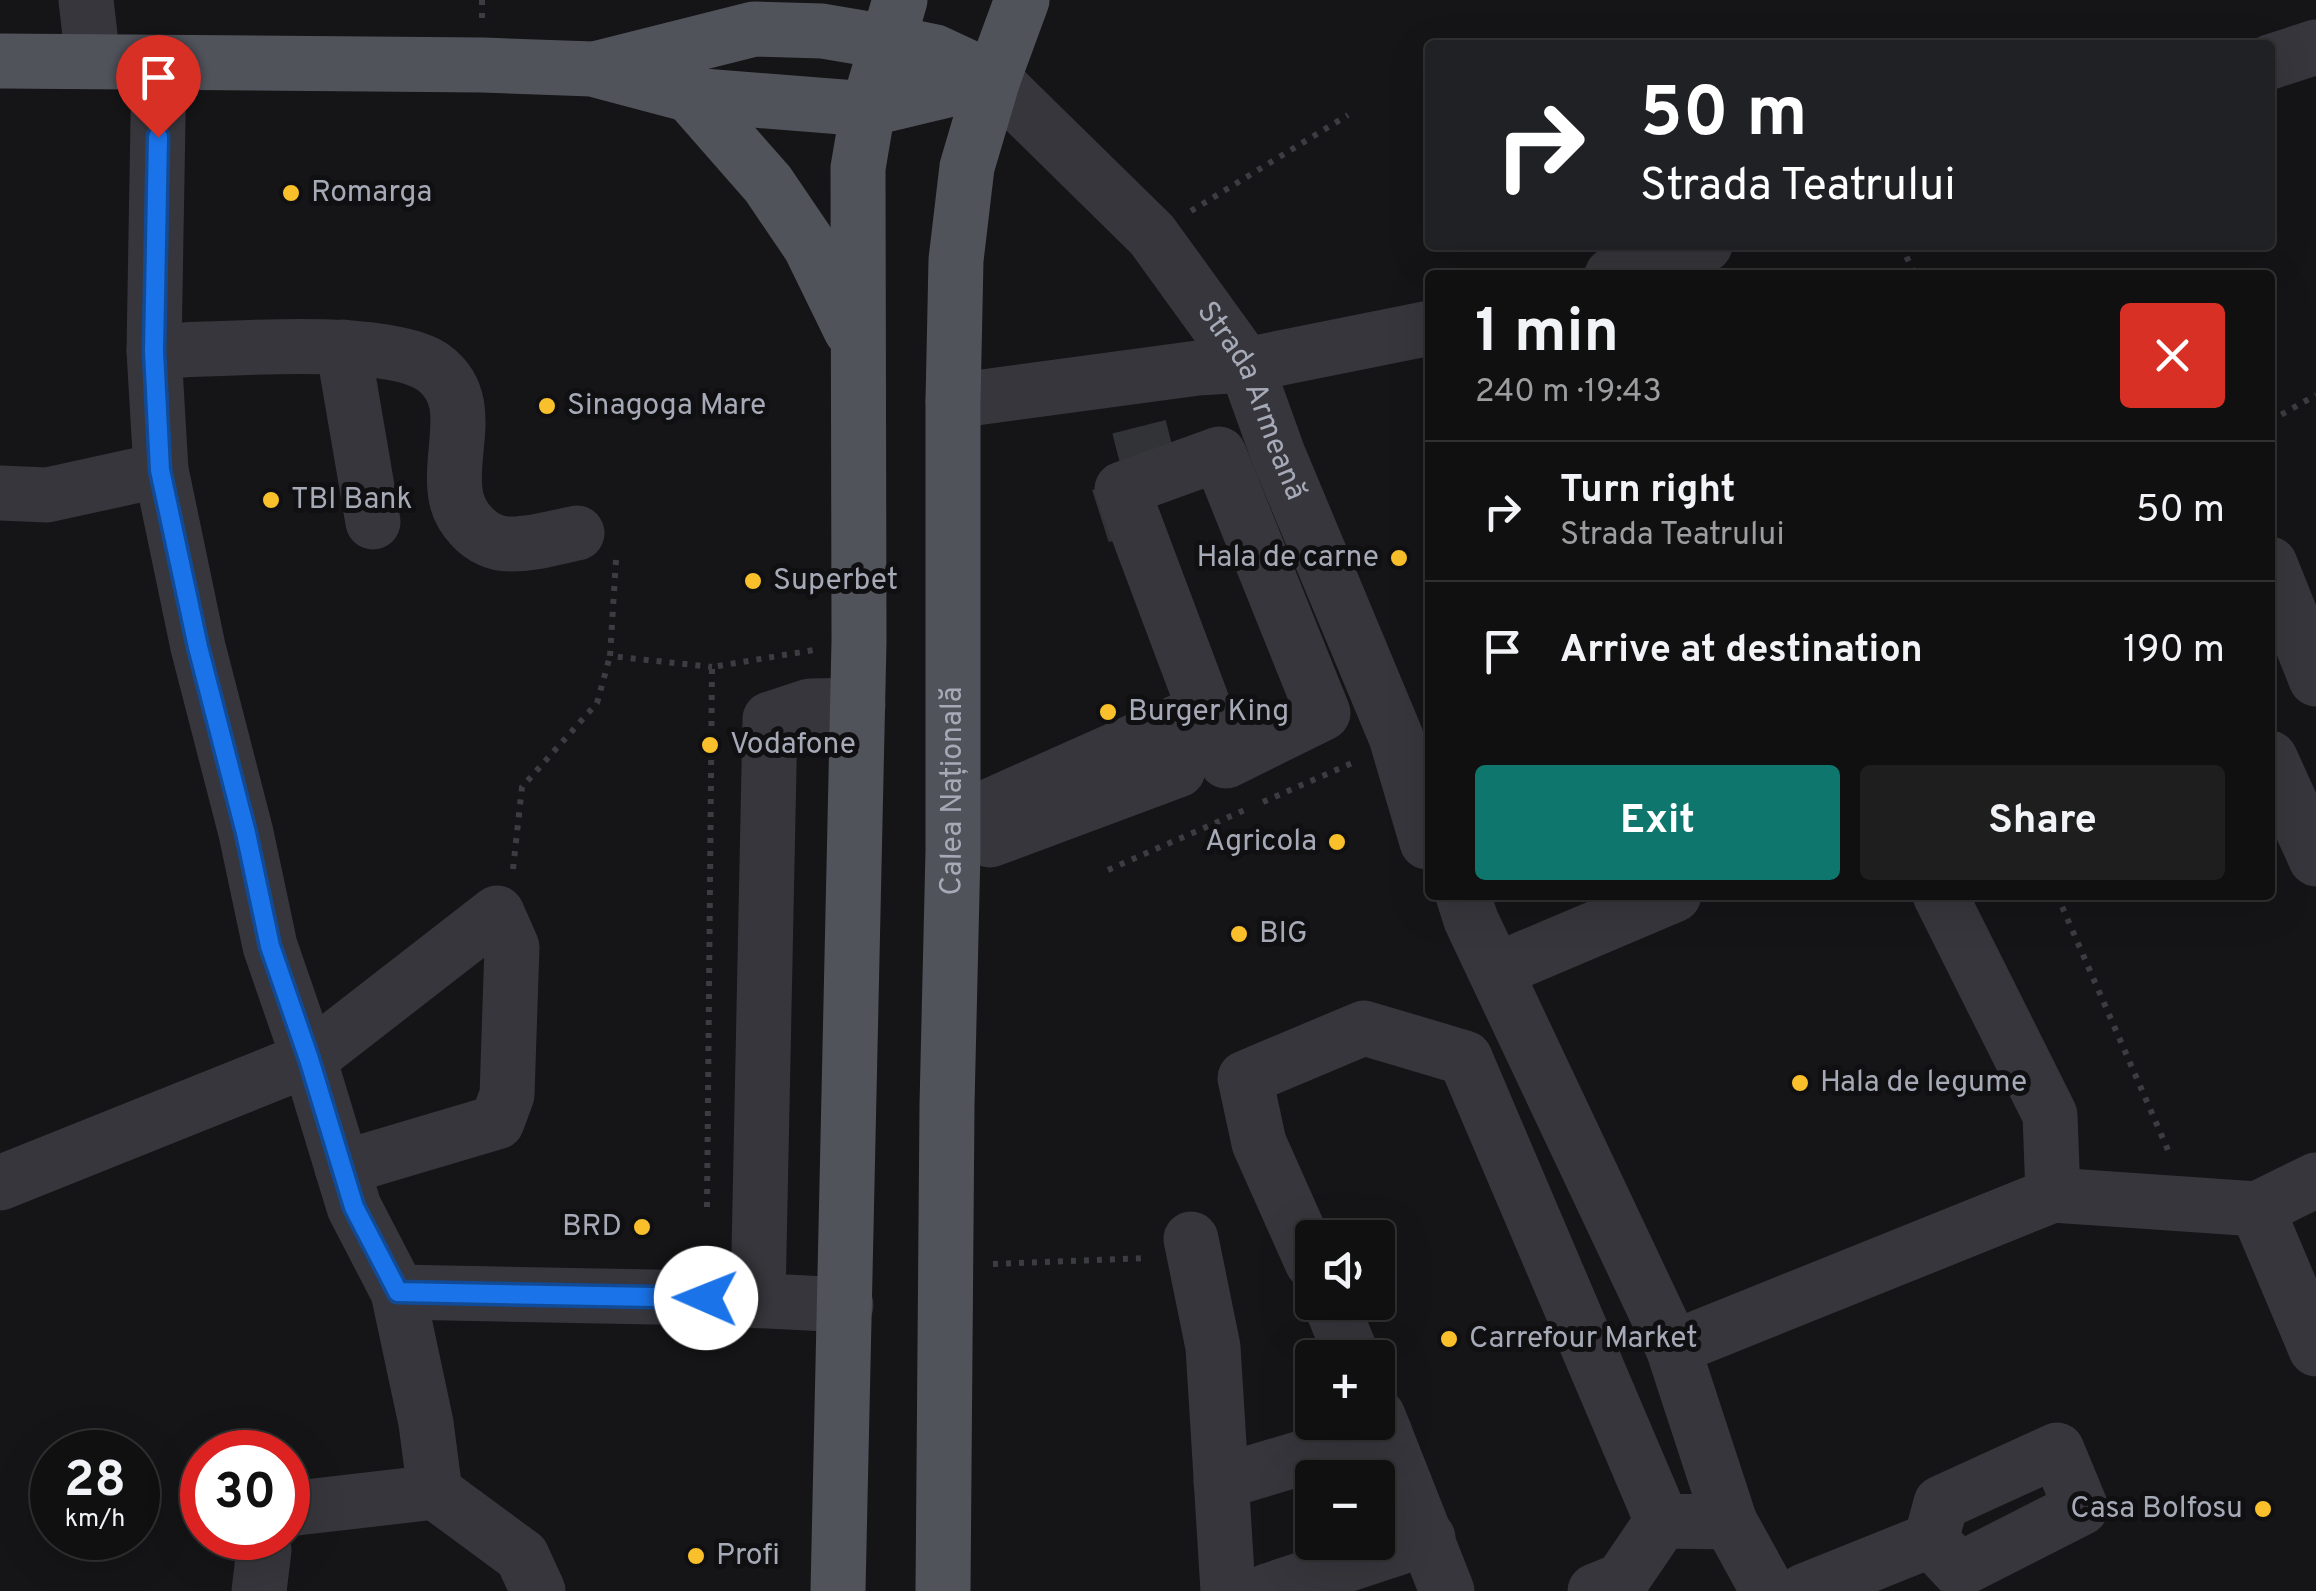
<!DOCTYPE html>
<html lang="en">
<head>
<meta charset="utf-8">
<style>
  :root { --surface:#101011; --page:#1e1e1f; --text:#f1f3f6; --muted:#9c9d9f; --line:#303031; --accent:#0f766e }
  body { margin:0; font-family:Overpass,sans-serif; background:var(--page); color:var(--text); height:100vh; display:flex; flex-direction:column; font-size:38px; white-space:nowrap }
  * { box-sizing:border-box; margin:0 }
  p { font-size:32px; color:var(--muted) }
  .icon { flex:none; width:55px; height:55px; fill:none; stroke:currentColor; stroke-width:2; stroke-linecap:round; stroke-linejoin:round }
  .map { position:relative; flex:1; overflow:hidden }
  .side { position:absolute; left:1425px; top:270px; width:850px; height:630px; display:flex; flex-direction:column; background:var(--surface); border-radius:10px; box-shadow:0 10px 40px #0002,0 0 0 2px var(--line) }
  .side>* { flex:none }
  .hud { position:absolute; left:1425px; top:40px; width:850px; height:210px; border-radius:10px; box-shadow:0 10px 40px #0002,0 0 0 2px var(--line); background:#202124; color:#fff; overflow:hidden }
  .fabs { position:absolute; left:1295px; top:1220px; display:grid; gap:20px }
  .fabs a { display:grid; place-items:center; width:100px; height:100px; border-radius:10px; background:var(--surface); box-shadow:0 10px 40px #0002,0 0 0 2px var(--line); font-size:50px }
  .speed { position:absolute; left:30px; top:1430px; display:flex; gap:20px; font-size:50px; font-weight:700; text-align:center }
  .speed>* { display:grid; place-content:center; width:130px; height:130px; border-radius:50%; background:var(--surface); box-shadow:0 10px 40px #0002,0 0 0 2px var(--line); line-height:1 }
  .speed small { font-size:25px; font-weight:400 }
  .speed .limit { border:15px solid #d22; background:#fff; color:#111 }
  .pin { position:absolute; display:grid; place-items:center; width:85px; height:85px; color:#fff; margin:-102px -42px; border-radius:50% 50% 50% 0; rotate:-45deg; box-shadow:0 0 10px #0007 }
  .pin .icon { rotate:45deg }
  .me { position:absolute; width:110px; margin:-55px; rotate:271deg; stroke-linejoin:round; filter:drop-shadow(0 0 8px #0008) }
  .turn { display:flex; align-items:center; gap:35px; height:210px; padding:0 50px; font-size:45px }
  .turn .icon { width:130px; height:130px; stroke-width:2.5 }
  .turn b { display:block; font-size:70px; line-height:85px }
  .round { display:grid; place-items:center; flex:none; width:105px; height:105px; border-radius:10px; background:var(--page) }
  .summary { display:flex; align-items:center; justify-content:space-between; height:170px; padding:0 50px }
  h1 { font-size:60px; font-weight:700; line-height:75px }
  .action { display:flex; gap:20px; margin-top:auto; padding:20px 50px }
  .action a { flex:1; height:115px; border-radius:10px; background:var(--accent); color:#fff; font-size:40px; font-weight:700; line-height:115px; text-align:center }
  .action a+a { background:var(--page); color:var(--text) }
  ul { padding:0; list-style:none }
  li { display:flex; align-items:center; gap:30px; height:140px; padding:0 50px; border-top:2px solid var(--line) }
  li div { flex:1 }
  li b { display:block; font-size:38px }
  li em { font-style:normal }
  .map>svg:first-child { display:block }
  .lines { fill:none; stroke-linecap:round; stroke-linejoin:round }
  .minor-tunnel { stroke:#323337; stroke-width:55; stroke-dasharray:55 28; stroke-linecap:butt }
  .path { stroke:#3c3d43; stroke-width:6; stroke-dasharray:5 8; stroke-linecap:butt }
  .minor { stroke:#36363c; stroke-width:55 }
  .major { stroke:#51535b; stroke-width:55 }
  .route-casing { stroke:#114b97; stroke-width:25 }
  .route { stroke:#1a73e8; stroke-width:18 }
  .poi-dot { fill:#f9c02b; stroke:#101012; stroke-width:4 }
  .labels { text-anchor:middle; dominant-baseline:central; stroke-width:10; stroke-linejoin:round; paint-order:stroke }
  .poi-label { font-size:30px; fill:#a6aab7; stroke:#101012; text-anchor:start }
  .street-label { font-size:30px; fill:#a6aab7; stroke:#101012 }
</style>
</head>
<body>
<div class="map">
<svg width="2316" height="1591" viewBox="0 0 2316 1591">
  <rect width="100%" height="100%" fill="#151517"/>
  <g class="lines">
    <path class="minor-tunnel" d="M1135,534L1112,462L1198,440"/>
    <path class="path" d="M482,0V19
      M1191,211L1348,115
      M1901,245L1915,275
      M2270,421L2316,395
      M616,560L610,656L712,667
      M1263,802L1352,763
      M513,869L522,787L597,703L610,656
      M1108,870L1247,809
      M2057,895L2171,1157
      M707,1207L712,667L814,650
      M993,1264L1146,1258"/>
    <g class="minor">
      <path d="M86,0L93,61"/>
      <path d="M159,62L154,351L161,470L198,647L246,833L270,946L309,1059L354,1207L398,1292L426,1423L435,1492L522,1556L538,1591"/>
      <path d="M2270,62L2316,47"/>
      <path id="s1" d="M993,79L1152,235L1246,365L1278,454L1396,737L1427,842L1430,841"/>
      <path d="M1612,275L1705,245"/>
      <path d="M343,347L373,522"/>
      <path d="M154,351C216,350 388,334 434,368C475,399 450,447 455,490C457,517 481,544 509,544C531,545 556,537 577,533"/>
      <path d="M953,401L1198,368L1246,365L1430,328"/>
      <path d="M0,493L47,495L161,470"/>
      <path d="M2270,564L2316,679"/>
      <path d="M2270,758L2316,859"/>
      <path d="M954,822L1205,710L1226,761L1323,713L1219,454L1122,489L1205,710"/>
      <path d="M990,840L1178,770"/>
      <path d="M1463,895L1471,920L1673,1348L1730,1522L1768,1591"/>
      <path d="M1940,895L2050,1115L2053,1195"/>
      <path d="M1497,970L1674,895"/>
      <path d="M0,1183L309,1059L497,913L512,947L507,1095L497,1122L342,1168"/>
      <path d="M2257,1209L2316,1349"/>
      <path d="M1191,1239L1213,1347L1228,1591"/>
      <path d="M1312,1262L1259,1143L1245,1078L1364,1028L1465,1058L1662,1521L1730,1522"/>
      <path d="M398,1292L706,1298L846,1305"/>
      <path d="M758,1300L770,719L810,706L858,705"/>
      <path d="M1330,1302L1353,1358"/>
      <path d="M1673,1348L2053,1195L2257,1209L2316,1180"/>
      <path d="M1378,1416L1447,1591"/>
      <path d="M2057,1450L2081,1508L1959,1570L1931,1540L1941,1503Z"/>
      <path d="M1221,1482L1385,1433"/>
      <path d="M288,1509L435,1492"/>
      <path d="M259,1591L264,1550L261,1538"/>
      <path d="M1267,1591L1428,1538"/>
      <path d="M1595,1591L1622,1580L1662,1521"/>
      <path d="M1804,1591L1931,1540"/>
    </g>
    <g class="major">
      <path d="M0,61L483,65L592,69L690,95L868,109L993,79"/>
      <path d="M599,68L754,29L822,31L887,42L935,52L993,79"/>
      <path d="M690,95L768,184L810,246L851,330"/>
      <path d="M838,1591L859,641L858,168L868,109L900,0"/>
      <path id="s2" d="M943,1591L947,1105L953,851V401L956,260L967,167L993,79L1022,0"/>
    </g>
  </g>
  <g class="lines">
    <defs>
      <path id="route" d="M158,137L154,351L160,470L198,647L246,833L270,946L309,1059L354,1207L398,1292L706,1298"/>
    </defs>
    <use href="#route" class="route-casing"/>
    <use href="#route" class="route"/>
  </g>
  <g class="poi-dot">
    <circle cx="291" cy="193" r="10"/>
    <circle cx="547" cy="406" r="10"/>
    <circle cx="271" cy="500" r="10"/>
    <circle cx="1399" cy="558" r="10"/>
    <circle cx="753" cy="581" r="10"/>
    <circle cx="1108" cy="712" r="10"/>
    <circle cx="710" cy="745" r="10"/>
    <circle cx="1337" cy="842" r="10"/>
    <circle cx="1239" cy="934" r="10"/>
    <circle cx="1800" cy="1083" r="10"/>
    <circle cx="642" cy="1227" r="10"/>
    <circle cx="1449" cy="1339" r="10"/>
    <circle cx="2263" cy="1509" r="10"/>
    <circle cx="696" cy="1556" r="10"/>
  </g>
  <g class="labels">
    <g class="poi-label">
      <text x="311" y="193">Romarga</text>
      <text x="567" y="406">Sinagoga Mare</text>
      <text x="291" y="500">TBI Bank</text>
      <text x="1379" y="558" text-anchor="end">Hala de carne</text>
      <text x="773" y="581">Superbet</text>
      <text x="1128" y="712">Burger King</text>
      <text x="730" y="745">Vodafone</text>
      <text x="1317" y="842" text-anchor="end">Agricola</text>
      <text x="1259" y="934">BIG</text>
      <text x="1820" y="1083">Hala de legume</text>
      <text x="622" y="1227" text-anchor="end">BRD</text>
      <text x="1469" y="1339">Carrefour Market</text>
      <text x="2243" y="1509" text-anchor="end">Casa Bolfosu</text>
      <text x="716" y="1556">Profi</text>
    </g>
    <g class="street-label">
      <text stroke="none"><textPath href="#s1" startOffset="418">Strada Armeană</textPath></text>
      <text stroke="none"><textPath href="#s2" startOffset="800">Calea Națională</textPath></text>
    </g>
  </g>
</svg>
<div class="fabs">
<a><svg class="icon" aria-label="sound" viewBox="0 0 24 24"><path d="M4 9h4l5-4v14l-5-4H4zM17 9q2 3 0 6"/></svg></a>
<a>+</a>
<a>−</a>
</div>
<div class="speed"><div>28<small>km/h</small></div><div class="limit">30</div></div>
<div class="pin" style="left:158px;top:137px;background:#d93025"><svg class="icon" aria-label="arrive" viewBox="0 0 24 24"><path d="M6 21V4h12l-3 4 3 4H6"/></svg></div>
<svg class="me" style="left:706px;top:1298px" viewBox="-20 -20 40 40"><circle r="19" fill="#fff"/><path d="M0-13L10 11 0 6-10 11z" fill="#1a73e8"/></svg>
<div class="hud">
<div class="turn"><svg class="icon" aria-label="right" viewBox="0 0 24 24"><path d="M7 20v-9h11M14 6l5 5-5 5"/></svg><div><b>50 m</b>Strada Teatrului</div></div>
</div>
<section class="side">
<div class="summary"><div><h1>1 min</h1><p>240 m · 19:43</p></div><a class="round" style="background:#d93025;color:#fff"><svg class="icon" aria-label="close" viewBox="0 0 24 24"><path d="M6 6l12 12M18 6L6 18"/></svg></a></div>
<ul>
<li><svg class="icon" aria-label="right" viewBox="0 0 24 24"><path d="M7 20v-9h11M14 6l5 5-5 5"/></svg><div><b>Turn right</b><p>Strada Teatrului</p></div><em>50 m</em></li>
<li><svg class="icon" aria-label="arrive" viewBox="0 0 24 24"><path d="M6 21V4h12l-3 4 3 4H6"/></svg><div><b>Arrive at destination</b></div><em>190 m</em></li>
</ul>
<div class="action"><a>Exit</a><a>Share</a></div>
</section>
</div>
</body>
</html>
